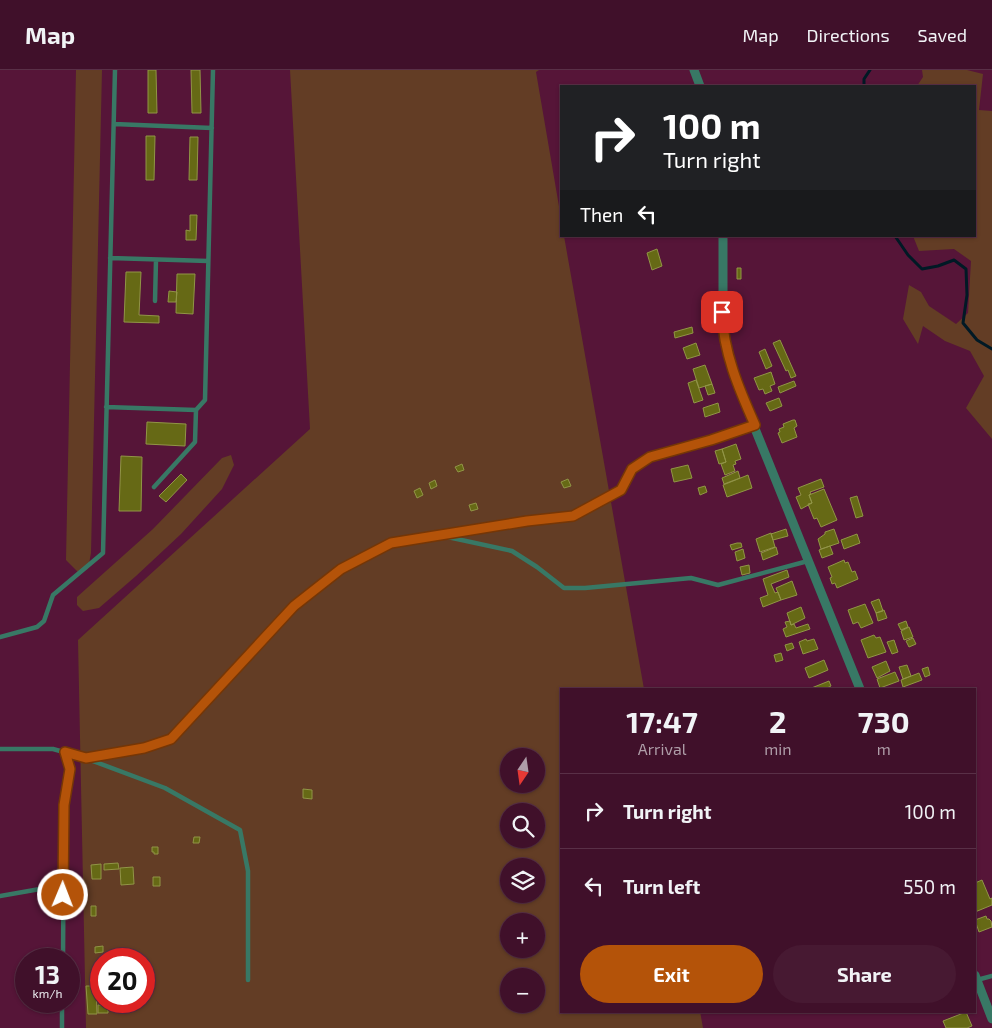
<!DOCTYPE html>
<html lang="en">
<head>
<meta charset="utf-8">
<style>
  :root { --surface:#40102a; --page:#471932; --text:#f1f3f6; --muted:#ae9da8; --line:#593047; --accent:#b45309 }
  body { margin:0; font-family:"Exo 2",sans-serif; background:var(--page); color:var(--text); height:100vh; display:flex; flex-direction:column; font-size:19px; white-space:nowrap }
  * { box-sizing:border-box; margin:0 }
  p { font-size:16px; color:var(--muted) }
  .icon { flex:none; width:28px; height:28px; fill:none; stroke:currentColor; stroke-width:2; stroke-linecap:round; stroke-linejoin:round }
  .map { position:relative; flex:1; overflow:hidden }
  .drawer { position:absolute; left:560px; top:618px; width:416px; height:325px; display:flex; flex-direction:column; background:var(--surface); border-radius:0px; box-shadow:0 1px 4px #0004,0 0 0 1px var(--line) }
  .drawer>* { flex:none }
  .hud { position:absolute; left:560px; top:15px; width:416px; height:152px; border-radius:0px; box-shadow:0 1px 4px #0004,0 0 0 1px var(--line); background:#202124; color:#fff; overflow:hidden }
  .needle { width:32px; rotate:193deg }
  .fabs { position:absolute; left:500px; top:678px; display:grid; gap:10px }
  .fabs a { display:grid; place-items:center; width:45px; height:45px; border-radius:50%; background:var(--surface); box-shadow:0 1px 4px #0004,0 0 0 1px var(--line); font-size:25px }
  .speed { position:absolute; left:15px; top:878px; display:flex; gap:10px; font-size:25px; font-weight:700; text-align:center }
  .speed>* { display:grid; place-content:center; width:65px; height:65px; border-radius:50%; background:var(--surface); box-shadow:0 1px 4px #0004,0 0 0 1px var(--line); line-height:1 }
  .speed small { font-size:12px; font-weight:400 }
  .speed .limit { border:8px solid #d22; background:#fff; color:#111 }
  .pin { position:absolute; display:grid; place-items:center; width:42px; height:42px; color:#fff; margin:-21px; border-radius:10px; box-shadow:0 2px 8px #0006 }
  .me { position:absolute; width:55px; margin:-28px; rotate:1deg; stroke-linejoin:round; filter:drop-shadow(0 0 4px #0008) }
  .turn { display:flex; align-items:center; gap:18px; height:105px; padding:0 20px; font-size:22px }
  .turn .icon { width:65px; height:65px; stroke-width:2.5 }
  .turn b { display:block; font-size:35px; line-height:42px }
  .then { display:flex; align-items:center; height:48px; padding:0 20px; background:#0003; gap:10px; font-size:19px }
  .eta { display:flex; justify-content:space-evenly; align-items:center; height:85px; text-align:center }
  .eta b { font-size:30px; font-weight:700; line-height:35px }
  .button { display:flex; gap:10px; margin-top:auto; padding:10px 20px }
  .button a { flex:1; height:58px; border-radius:30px; background:var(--accent); color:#fff; font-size:20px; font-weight:700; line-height:58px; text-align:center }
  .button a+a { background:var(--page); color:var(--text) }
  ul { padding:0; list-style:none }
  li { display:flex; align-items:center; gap:15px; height:75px; padding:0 20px; border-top:1px solid var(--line) }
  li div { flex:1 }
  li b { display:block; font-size:19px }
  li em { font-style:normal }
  header { display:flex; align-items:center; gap:30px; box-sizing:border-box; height:70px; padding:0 25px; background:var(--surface); border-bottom:1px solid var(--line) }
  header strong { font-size:24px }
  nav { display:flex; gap:28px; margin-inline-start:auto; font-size:18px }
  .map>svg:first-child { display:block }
  .green { fill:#633d25; fill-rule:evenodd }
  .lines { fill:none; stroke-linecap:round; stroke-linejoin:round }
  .stream { stroke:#001925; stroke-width:3 }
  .building { fill:#666915; stroke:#919546 }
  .service { stroke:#387865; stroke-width:4.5 }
  .minor { stroke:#387865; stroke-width:9 }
  .route-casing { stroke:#753606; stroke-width:12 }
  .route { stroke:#b45309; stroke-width:9 }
</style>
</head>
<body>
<header>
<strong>Map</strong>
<nav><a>Map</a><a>Directions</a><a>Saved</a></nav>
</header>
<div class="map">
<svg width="992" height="958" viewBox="0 0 992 958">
  <rect width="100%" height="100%" fill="#561538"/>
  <path class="green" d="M76,0H102L91,483L88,499L78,502L66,490Z
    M290,0H539L536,2L561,148V166H564L644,619H561V941H700L703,958H86L78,570L310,359ZM509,686H536V714H509ZM509,741H536V769H509ZM509,796H536V824H509ZM509,851H536V879H509ZM101,889H144V931H101ZM509,906H536V934H509Z
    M922,0H967L983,4L979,40L992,41V369L966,338L984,306L970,281L945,271L923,256L918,274L903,249L909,215L921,222L929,236L956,254L968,243L971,191L954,179L919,181L913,166H975V16H917L923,7Z
    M231,385L234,395L222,419L181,464L136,506L99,538L83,541L77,535V527L153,459L222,388Z"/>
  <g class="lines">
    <path class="stream" d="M864,16V9L870,0
      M895,166L908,185L922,199L938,196L954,190L966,199L967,225L963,253L977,270L992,279"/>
  </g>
  <path class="building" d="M148,0H156L157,43H148Z
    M191,0H200L201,43H192Z
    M146,66H155L154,110H146Z
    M190,67H198L197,110H189Z
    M190,145H197L196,170H186V160L190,161Z
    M657,179L662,196L652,200L647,183Z
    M737,198H741V209H737Z
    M126,202H141L139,245L159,246V253L124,252Z
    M177,204H195L193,244L176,243Z
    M169,221L177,222L176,232H168Z
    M692,257L693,263L675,268L674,262Z
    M780,270L796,306L791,308L788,300L786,301L773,273Z
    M696,273L700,285L687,289L683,278Z
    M765,279L772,296L766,299L759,282Z
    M705,295L712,314L699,318L693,299Z
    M771,302L775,314L770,316L772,321L765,324L763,319L759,320L754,308Z
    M696,310L703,330L694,333L688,313Z
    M794,311L796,316L780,323L778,317Z
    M712,314L715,323L708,325L705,316Z
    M779,328L782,336L770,341L766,333Z
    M718,333L720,342L705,347L703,338Z
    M793,350H795L797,356L794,358L797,367L782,373L778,363L780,362L779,359L784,357L783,354Z
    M147,352L186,354L185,376L146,374Z
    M736,374L741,389L735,391L736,394L733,395L735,401L725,405L721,394L726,392L722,379Z
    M722,379L726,392L719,394L715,381Z
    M121,386L142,387L141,441H119Z
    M462,394L464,400L458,402L455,397Z
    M688,395L692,408L674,412L671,399Z
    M738,401L740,408L724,414L722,408Z
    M181,404L187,410L166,432L159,426Z
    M748,405L752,418L727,427L723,415Z
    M568,409L571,416L564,418L561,412Z
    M821,409L824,417L810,422L811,424L809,425L812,433L801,439L796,427L801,425L798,418Z
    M435,410L437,416L431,419L429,413Z
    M705,416L707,422L700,425L698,418Z
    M420,418L423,425L417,428L414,421Z
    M824,419L837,450L821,457L817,448L814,449L808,434L812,433L809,425Z
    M857,426L863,446L856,448L850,428Z
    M476,433L478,439L471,441L469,435Z
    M786,459L788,466L773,470L771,464Z
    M834,459L839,473L821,479L818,469L825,464V462Z
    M771,463L775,477L760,482L756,469Z
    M857,464L860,473L844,479L841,470Z
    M737,473H741L742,477L732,480L730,475Z
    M830,476L833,484L822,488L819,480Z
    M776,477L778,484L763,490L761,483Z
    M743,479L745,488L737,491L735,482Z
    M844,490L845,493L848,492L852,502L855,501L858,509L837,518L835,513L832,514L830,508L832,507L828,497Z
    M749,495L750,503L742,505L740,497Z
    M787,500L789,507L771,514L775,523L778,522L781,530L763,537L760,528L768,525L763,509Z
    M792,511L797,525L781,530L776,518Z
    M879,529L883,541L876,543L871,532Z
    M865,534L873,553L861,558L858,552L853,554L848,540Z
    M801,537L805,548L791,555L787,543Z
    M884,540L887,548L878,551L876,543Z
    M790,551L791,555L794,554L796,558L808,554L810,559L786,567L783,559L787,557L785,552Z
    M906,551L908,557L901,560L898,554Z
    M909,557L913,567L904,570L901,561Z
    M874,565L876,568L880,567L886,582L868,588L861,570Z
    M913,568L916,574L909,577L906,571Z
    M806,569L807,571L814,569L818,579L803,584L799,572Z
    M894,570L898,582L892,584L887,572Z
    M792,573L794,578L787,581L785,575Z
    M781,583L783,590L776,592L774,585Z
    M824,590L828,600L809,608L805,598Z
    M886,591L890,601L877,608L872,597Z
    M907,595L911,606L903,609L899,597Z
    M928,597L930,605L925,607L922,599Z
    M895,602L899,611L880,618L877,609Z
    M919,603L922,610L903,617L901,610Z
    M829,611L831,616L825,619H809Z
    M303,719L312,720V729L303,728Z
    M194,767H200L199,773H193Z
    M152,777H158V784H154V782H152Z
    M118,793L119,799L104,800V794Z
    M101,794V809H92L91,795Z
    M133,797L134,814L121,815L120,798Z
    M153,807H160V816H153Z
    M982,810L990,829L992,828V835L975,842V819L976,818L975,813Z
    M91,836H96V846H91Z
    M986,846L987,849H989L991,851L992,857L979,862L975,850Z
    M103,876V882L95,883V877Z
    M86,916H96L97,944H88Z
    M98,935H108V943H98Z
    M966,942L972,956L967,958H946L943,951Z"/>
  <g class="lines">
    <path class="service" d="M114,54L212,58
      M110,188L208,191
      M155,231L156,190
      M106,337L196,340L205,330L213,0
      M154,417L195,372L196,340
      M443,466L512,481L537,497L564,518H585L691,508L718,515L808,491
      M0,567L37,557L44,551L53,525L103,483L115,0
      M0,679H53L85,688L165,718L240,760L248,801V910
      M85,688L144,678L171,669L294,536L341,499L391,473L527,451L573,446L621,420L632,399L649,387L711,370L754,355
      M0,826L40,819L63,820
      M63,889L64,735L70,699L65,682
      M977,910L992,906
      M62,958V931"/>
    <path class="minor" d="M694,0L700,16
      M723,166V261L737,314L860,619
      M975,905L992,949"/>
  </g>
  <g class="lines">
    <defs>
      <path id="route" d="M63,825L64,735L70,699L65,682L86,688L144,678L171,669L294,536L341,499L391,473L527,451L573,446L621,420L632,399L650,387L711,370L755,355C739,319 723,282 722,242"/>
    </defs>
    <use href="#route" class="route-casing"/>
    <use href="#route" class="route"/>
  </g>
</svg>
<div class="fabs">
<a><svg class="needle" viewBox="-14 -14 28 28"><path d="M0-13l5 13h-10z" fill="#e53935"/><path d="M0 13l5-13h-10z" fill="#ae9da8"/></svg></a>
<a><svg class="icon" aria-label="search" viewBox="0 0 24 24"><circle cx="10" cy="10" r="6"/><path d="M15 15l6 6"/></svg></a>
<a><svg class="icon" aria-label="layers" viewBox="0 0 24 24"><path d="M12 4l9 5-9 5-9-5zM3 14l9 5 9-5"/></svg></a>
<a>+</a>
<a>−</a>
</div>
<div class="speed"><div>13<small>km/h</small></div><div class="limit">20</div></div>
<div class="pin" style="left:722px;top:242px;background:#d93025"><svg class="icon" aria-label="arrive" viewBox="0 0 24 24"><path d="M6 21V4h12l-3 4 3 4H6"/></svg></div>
<svg class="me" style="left:63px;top:825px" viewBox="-20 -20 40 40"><circle r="17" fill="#b45309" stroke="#fff" stroke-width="3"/><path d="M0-11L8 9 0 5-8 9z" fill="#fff"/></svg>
<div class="hud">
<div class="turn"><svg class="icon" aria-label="right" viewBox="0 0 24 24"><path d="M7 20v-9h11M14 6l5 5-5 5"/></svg><div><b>100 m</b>Turn right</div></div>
<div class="then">Then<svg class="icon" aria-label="left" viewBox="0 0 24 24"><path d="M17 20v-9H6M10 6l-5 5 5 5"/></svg></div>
</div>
<section class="drawer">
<div class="eta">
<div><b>17:47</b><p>Arrival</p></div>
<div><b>2</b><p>min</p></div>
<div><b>730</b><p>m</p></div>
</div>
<ul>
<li><svg class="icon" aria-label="right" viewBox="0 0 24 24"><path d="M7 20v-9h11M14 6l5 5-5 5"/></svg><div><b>Turn right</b></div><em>100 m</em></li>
<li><svg class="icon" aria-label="left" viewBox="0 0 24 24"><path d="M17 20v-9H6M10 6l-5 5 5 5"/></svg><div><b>Turn left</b></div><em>550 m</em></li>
</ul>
<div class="button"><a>Exit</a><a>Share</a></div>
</section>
</div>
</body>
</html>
